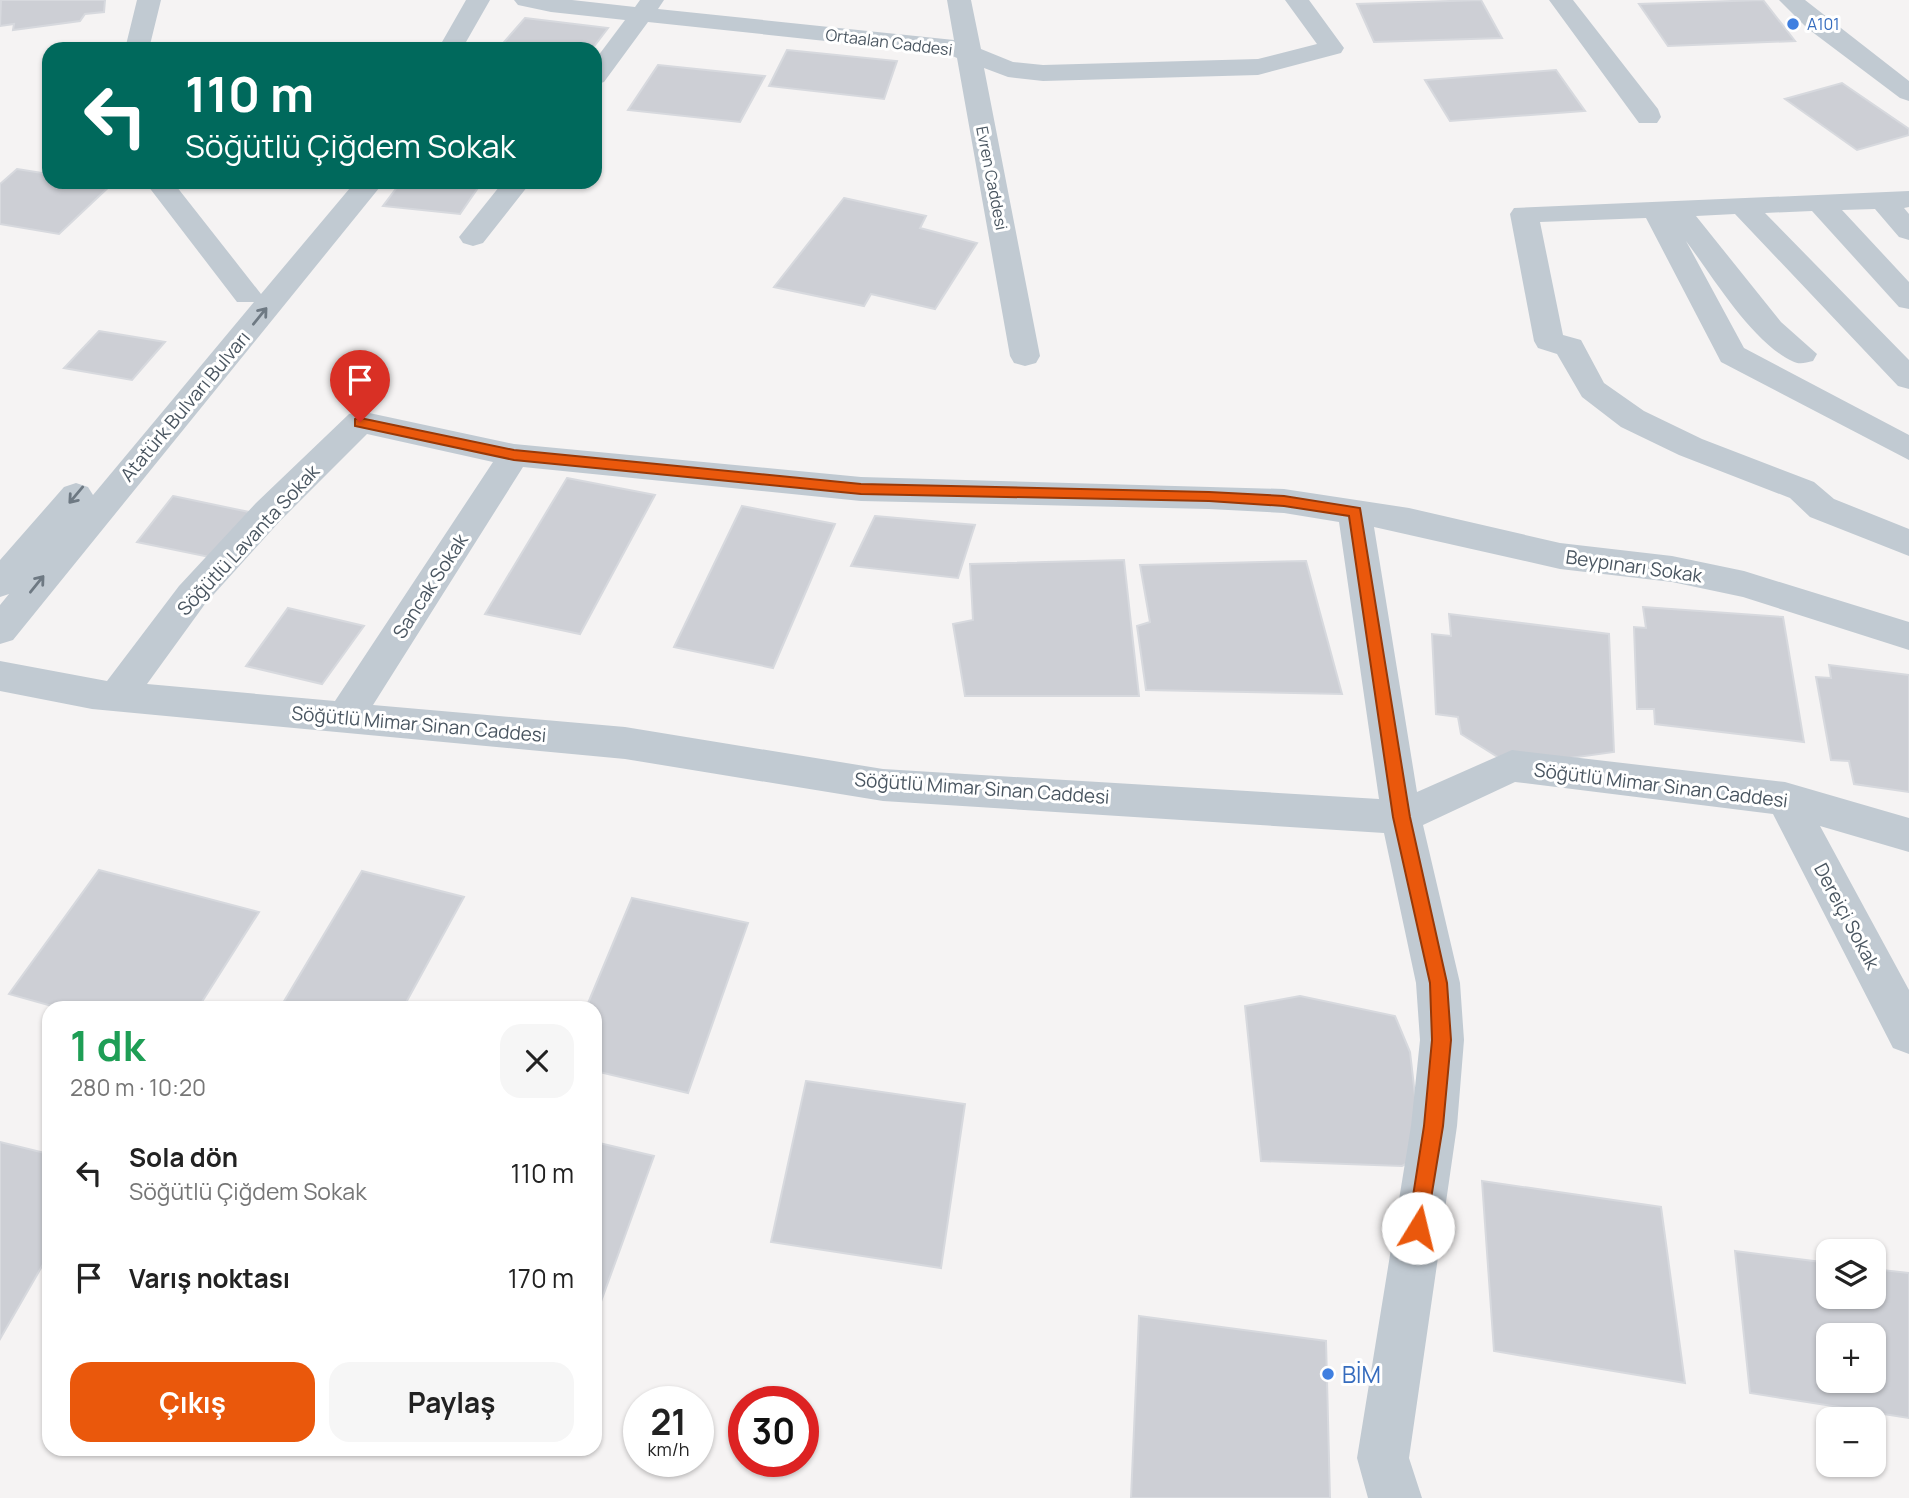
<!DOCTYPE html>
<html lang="tr">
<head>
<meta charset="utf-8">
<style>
  :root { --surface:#fff; --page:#f6f6f6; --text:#222; --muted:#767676; --accent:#ea580c }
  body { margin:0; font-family:Manrope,sans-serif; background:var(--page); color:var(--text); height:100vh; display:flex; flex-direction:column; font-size:26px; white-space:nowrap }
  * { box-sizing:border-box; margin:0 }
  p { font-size:23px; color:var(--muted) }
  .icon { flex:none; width:38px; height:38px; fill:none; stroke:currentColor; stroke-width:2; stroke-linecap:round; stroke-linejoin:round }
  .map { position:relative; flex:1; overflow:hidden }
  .side { position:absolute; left:42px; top:1001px; width:560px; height:455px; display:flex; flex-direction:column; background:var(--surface); border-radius:21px; box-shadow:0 2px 5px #0004 }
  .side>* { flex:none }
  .banner { position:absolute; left:42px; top:42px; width:560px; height:147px; border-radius:21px; box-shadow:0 2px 5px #0004; background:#00695c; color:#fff; overflow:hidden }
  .buttons { position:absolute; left:1816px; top:1239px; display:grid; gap:14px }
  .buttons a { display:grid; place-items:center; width:70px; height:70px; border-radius:14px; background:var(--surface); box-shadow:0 2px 5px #0004; font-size:35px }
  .speed { position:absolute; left:623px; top:1386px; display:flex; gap:14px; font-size:35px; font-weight:700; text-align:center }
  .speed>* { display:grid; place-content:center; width:91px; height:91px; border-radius:50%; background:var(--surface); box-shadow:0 2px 5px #0004; line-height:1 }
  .speed small { font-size:18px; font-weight:400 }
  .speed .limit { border:10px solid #d22; background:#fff; color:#111 }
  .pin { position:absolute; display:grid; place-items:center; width:60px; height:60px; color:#fff; margin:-72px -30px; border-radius:50% 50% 50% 0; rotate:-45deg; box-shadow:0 0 7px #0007 }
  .pin .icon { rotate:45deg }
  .me { position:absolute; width:77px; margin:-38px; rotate:9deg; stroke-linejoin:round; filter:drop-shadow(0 0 5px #0008) }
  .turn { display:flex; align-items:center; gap:24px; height:147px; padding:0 28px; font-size:32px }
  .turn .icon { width:91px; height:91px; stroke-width:2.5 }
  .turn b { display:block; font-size:49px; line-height:60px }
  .round { display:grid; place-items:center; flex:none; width:74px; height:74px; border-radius:21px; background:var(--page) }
  .head { display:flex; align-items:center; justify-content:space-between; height:119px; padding:0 28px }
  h1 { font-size:42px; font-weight:700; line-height:52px; color:#1e9e55 }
  .primary-button { display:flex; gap:14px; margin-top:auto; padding:14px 28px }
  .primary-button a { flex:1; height:80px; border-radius:21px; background:var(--accent); color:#fff; font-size:28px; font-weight:700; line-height:80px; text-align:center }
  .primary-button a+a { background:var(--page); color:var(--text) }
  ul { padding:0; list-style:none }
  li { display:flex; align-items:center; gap:21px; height:105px; padding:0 28px }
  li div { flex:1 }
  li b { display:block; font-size:26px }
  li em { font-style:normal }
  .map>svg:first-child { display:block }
  .building { fill:#cdcfd5; stroke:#d7d9de; stroke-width:2; fill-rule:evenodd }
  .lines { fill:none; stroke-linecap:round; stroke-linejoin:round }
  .minor { fill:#c1cad2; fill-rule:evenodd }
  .oneway { stroke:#6e7983 }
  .route { fill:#ea580c; stroke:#983908; stroke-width:2 }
  .shop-dot { fill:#3f7fe0; stroke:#fff; stroke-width:2.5 }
  .labels { text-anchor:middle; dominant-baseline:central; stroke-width:6; stroke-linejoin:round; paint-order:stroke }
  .far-shop-label { font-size:16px; fill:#366cbe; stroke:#fff; text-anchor:start }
  .far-street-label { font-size:16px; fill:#4a5661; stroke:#fff }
  .street-label { font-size:19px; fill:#4a5661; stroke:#fff }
  .near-shop-label { font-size:23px; fill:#366cbe; stroke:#fff; text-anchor:start }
</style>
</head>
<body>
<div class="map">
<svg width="1909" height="1498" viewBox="0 0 1909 1498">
  <rect width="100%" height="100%" fill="#f5f3f3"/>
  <path class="building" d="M1,0H105L104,12L85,14L80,21L13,30L14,24L0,26Z
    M1481,0L1502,38L1374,42L1357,4Z
    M1763,0L1795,41L1668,46L1639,4Z
    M525,18L608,28L592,49H498Z
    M787,50L897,61L884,99L769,86Z
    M658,65L765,76L740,122L628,110Z
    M1556,70L1585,111L1450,121L1425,80Z
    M1842,83L1909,129V135L1857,150L1785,99Z
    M17,169L49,174V182L111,185L59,234L0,224V184Z
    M401,182H482L460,214L383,206Z
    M844,198L926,216L920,228L977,243L935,309L871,294L864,306L774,287Z
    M99,331L165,342L132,380L64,368Z
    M567,478L655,495L580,634L485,614Z
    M173,496L249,512L214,558L137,542Z
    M742,506L835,524L773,668L674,647Z
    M875,516L975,525L958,578L851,566Z
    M1124,560L1139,696H965L953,624L973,620L970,564Z
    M1306,561L1342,694L1146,690L1137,626L1150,622L1140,565Z
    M1643,607L1783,617L1804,742L1655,724L1654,709H1637L1634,627L1646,628Z
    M288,608L364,626L322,684L246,666Z
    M1449,614L1609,634L1614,752L1512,766L1461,734L1458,717L1436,714L1432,634L1451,636Z
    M1829,665L1909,675V792L1854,784L1849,761L1831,760L1816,677L1831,678Z
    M99,870L259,912L198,1008H59L9,994Z
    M362,871L464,897L403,1008H280Z
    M632,898L748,923L688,1093L595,1071V1008H586Z
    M1300,996L1395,1016L1410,1052L1422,1156L1402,1166L1261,1161L1245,1006Z
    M806,1081L965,1104L941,1268L771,1242Z
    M0,1142L49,1154V1254L0,1339Z
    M595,1142L654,1156L595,1318Z
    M1482,1181L1661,1207L1685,1383L1494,1351Z
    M1735,1251L1829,1263V1297H1874V1269L1909,1273V1418L1750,1393ZM1829,1335H1874V1381H1829Z
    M1139,1316L1326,1341L1330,1498H1131Z"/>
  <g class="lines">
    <path class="minor" d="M137,0H161L149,49H125Z
      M466,0H490L462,49H438Z
      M514,0H572L635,7L640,0H664L658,9L954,40L947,0H971L981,49L1013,62L1043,65L1258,59L1317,44L1285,0H1309L1344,48L1341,53L1258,75L1043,81L1008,77L984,68L1040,356L1036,363L1025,366L1014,363L1010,356L957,58L948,54L648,22L604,82L595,85V60L625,20L551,12L518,5Z
      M1549,0H1573L1658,109L1661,117L1657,123H1639Z
      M1779,0H1805L1909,81V101L1900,98L1807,28Z
      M145,182H173L261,294L355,182H384L13,640L0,644V605L9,594L0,597V560L64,487L76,483L88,487L93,495L254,302H237Z
      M503,182H531L483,243L473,246L463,243L459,237Z
      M1909,191V207L1904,208L1909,214V240L1899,237L1875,209L1842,210L1909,282V309L1899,307L1812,211L1765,213L1909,360V389L1898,386L1735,214L1696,216L1781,322L1817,354L1813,361C1805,363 1799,365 1792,361C1752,342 1713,277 1686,241L1744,348L1909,435V460L1721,362L1646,218L1540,222L1563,335L1581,340L1604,383L1644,411L1702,439L1814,482L1834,499L1909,529V556L1810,517L1790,498L1679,455L1621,427L1582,397L1557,354L1538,348L1534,341L1510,214L1514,208Z
      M360,411L514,444L861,477L1284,489L1409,508L1560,543L1672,556L1744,571L1909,622V650L1743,597L1672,582L1560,569L1374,527L1417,792L1512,750L1785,782L1909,818V852L1820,826L1909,990V1054L1893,1048L1773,814L1515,782L1423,825L1460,983L1464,1040L1457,1126L1409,1458L1422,1498H1368L1357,1458L1411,1126L1420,1040L1416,983L1384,833L883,801L625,759L92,709L0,691V661L107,681L179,586L256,503L349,414ZM367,434L493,462L335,701L147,684L205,604L280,521ZM523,467L861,501L1209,509L1284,513L1339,522L1379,799L883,769L625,727L373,705Z"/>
  </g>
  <defs><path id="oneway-shaft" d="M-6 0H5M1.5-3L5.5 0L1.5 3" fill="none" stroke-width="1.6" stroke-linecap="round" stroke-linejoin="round" transform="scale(1.75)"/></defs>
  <g class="oneway">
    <use href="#oneway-shaft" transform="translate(260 316) rotate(-51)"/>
    <use href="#oneway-shaft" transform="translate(76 495) rotate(130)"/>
    <use href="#oneway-shaft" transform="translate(37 584) rotate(-51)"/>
  </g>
  <path class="route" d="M360,418L514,450L861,484L1209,492L1284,496L1360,508L1410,817L1447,983L1451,1040L1443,1126L1425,1235L1418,1238L1411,1235L1408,1228L1424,1126L1432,1040L1430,983L1393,817L1349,516L1284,506L1209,501L861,494L514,460L355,426V419Z"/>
  <g class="shop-dot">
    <circle cx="1793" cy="24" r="7"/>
    <circle cx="1328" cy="1374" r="7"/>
  </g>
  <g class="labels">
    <g class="far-shop-label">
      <text x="1807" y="24">A101</text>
    </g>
    <g class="far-street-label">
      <text transform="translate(889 42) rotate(7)">Ortaalan Caddesi</text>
      <text transform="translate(992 178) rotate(79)">Evren Caddesi</text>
    </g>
    <g class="street-label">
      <text transform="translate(185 406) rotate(-50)">Atatürk Bulvarı Bulvarı</text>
      <text transform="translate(248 540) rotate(-47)">Söğütlü Lavanta Sokak</text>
      <text transform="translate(1634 566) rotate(8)">Beypınarı Sokak</text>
      <text transform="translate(430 586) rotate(-57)">Sancak Sokak</text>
      <text transform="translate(419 724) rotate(5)">Söğütlü Mimar Sinan Caddesi</text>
      <text transform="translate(1661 785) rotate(7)">Söğütlü Mimar Sinan Caddesi</text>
      <text transform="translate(982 788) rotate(4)">Söğütlü Mimar Sinan Caddesi</text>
      <text transform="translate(1847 916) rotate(62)">Dereiçi Sokak</text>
    </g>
    <g class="near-shop-label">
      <text x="1342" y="1374">BİM</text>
    </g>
  </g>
</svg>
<div class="buttons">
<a><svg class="icon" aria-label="layers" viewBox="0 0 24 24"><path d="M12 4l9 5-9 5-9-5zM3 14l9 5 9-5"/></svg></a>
<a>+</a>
<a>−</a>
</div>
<div class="speed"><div>21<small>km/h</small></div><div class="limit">30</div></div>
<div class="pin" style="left:360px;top:422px;background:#d93025"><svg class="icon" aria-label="arrive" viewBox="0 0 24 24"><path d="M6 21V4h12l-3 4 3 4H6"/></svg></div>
<svg class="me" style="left:1418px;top:1228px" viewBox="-20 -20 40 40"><circle r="19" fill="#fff"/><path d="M0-13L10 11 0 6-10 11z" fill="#ea580c"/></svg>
<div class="banner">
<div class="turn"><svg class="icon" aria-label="left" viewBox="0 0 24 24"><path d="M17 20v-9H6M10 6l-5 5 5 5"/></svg><div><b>110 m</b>Söğütlü Çiğdem Sokak</div></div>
</div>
<section class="side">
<div class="head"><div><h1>1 dk</h1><p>280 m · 10:20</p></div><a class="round"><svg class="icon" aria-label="close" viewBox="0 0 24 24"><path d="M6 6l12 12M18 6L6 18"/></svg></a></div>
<ul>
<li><svg class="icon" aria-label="left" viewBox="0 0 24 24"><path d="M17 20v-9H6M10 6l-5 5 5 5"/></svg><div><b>Sola dön</b><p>Söğütlü Çiğdem Sokak</p></div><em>110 m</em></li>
<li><svg class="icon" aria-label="arrive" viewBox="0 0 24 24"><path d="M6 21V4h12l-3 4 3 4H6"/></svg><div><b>Varış noktası</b></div><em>170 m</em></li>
</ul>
<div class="primary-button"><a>Çıkış</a><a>Paylaş</a></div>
</section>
</div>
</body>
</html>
